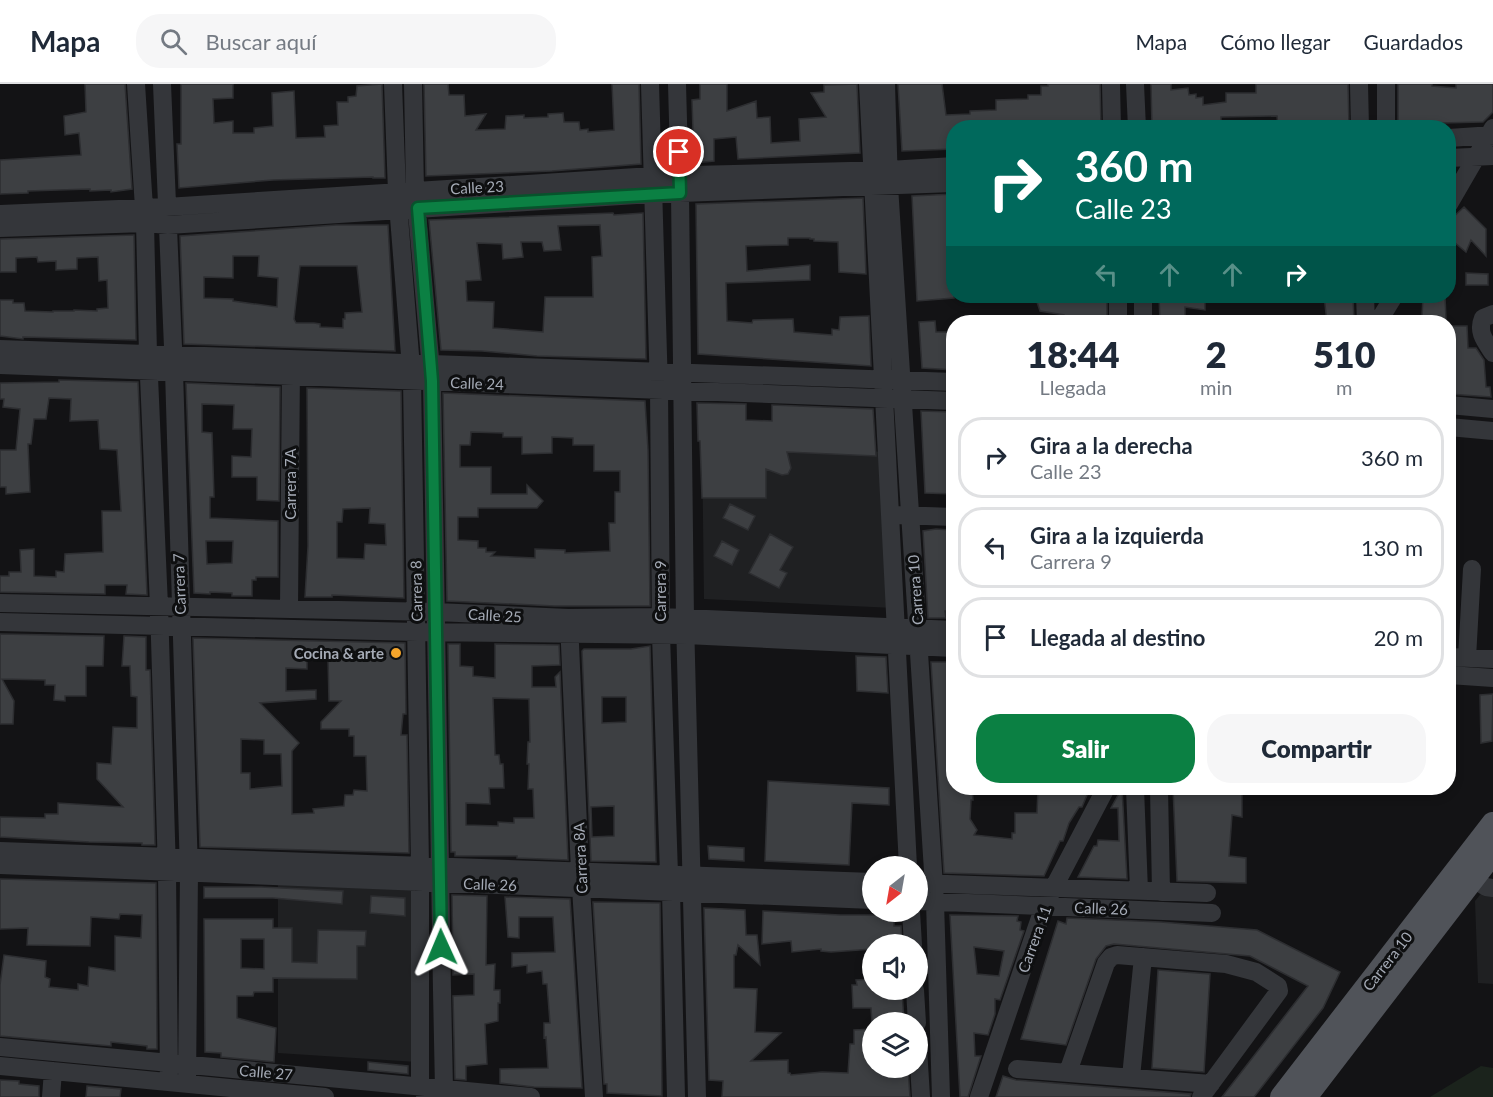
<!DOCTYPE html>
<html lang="es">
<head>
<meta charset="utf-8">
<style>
  :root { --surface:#fff; --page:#f6f6f7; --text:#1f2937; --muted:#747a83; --line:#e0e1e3; --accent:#0b8043 }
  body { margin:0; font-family:Lato,sans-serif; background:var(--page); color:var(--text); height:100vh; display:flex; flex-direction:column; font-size:22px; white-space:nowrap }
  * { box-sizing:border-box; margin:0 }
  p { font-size:20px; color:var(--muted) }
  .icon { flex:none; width:33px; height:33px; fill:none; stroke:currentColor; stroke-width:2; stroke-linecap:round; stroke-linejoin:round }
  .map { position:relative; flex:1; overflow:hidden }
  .side { position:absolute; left:946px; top:231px; width:510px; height:480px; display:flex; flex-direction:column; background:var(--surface); border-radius:24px; box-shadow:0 3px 9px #0003 }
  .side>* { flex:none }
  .top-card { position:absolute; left:946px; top:36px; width:510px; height:183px; border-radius:24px; box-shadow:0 3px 9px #0003; background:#00695c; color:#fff; overflow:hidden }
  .needle { width:39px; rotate:211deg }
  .buttons { position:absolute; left:862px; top:772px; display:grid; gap:12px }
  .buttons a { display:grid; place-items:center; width:66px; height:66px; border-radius:50%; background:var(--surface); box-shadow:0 3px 9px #0003; font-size:30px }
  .pin { position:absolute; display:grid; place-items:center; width:51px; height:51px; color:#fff; margin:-26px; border:3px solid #fff; border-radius:50%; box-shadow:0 2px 6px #0007 }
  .me { position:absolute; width:66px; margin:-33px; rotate:359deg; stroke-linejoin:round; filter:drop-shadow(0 0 4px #0008) }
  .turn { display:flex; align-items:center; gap:21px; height:126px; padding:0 30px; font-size:27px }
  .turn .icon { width:78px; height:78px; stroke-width:2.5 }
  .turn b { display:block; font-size:42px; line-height:51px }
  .lanes { display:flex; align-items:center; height:57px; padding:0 30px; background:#0003; justify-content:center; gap:30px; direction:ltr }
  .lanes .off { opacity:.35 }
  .eta { display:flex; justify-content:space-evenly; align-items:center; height:102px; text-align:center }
  .eta b { font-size:36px; font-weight:800; line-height:42px }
  .cta { display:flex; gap:12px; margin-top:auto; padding:12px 30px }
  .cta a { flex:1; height:69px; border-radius:24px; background:var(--accent); color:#fff; font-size:24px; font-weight:800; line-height:69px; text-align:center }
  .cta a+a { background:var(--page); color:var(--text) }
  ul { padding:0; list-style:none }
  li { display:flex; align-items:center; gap:18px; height:81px; margin:0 12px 9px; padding:0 18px; border:3px solid var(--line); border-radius:24px }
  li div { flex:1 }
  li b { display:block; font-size:22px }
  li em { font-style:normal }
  header { display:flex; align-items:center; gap:36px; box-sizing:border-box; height:84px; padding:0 30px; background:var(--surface); border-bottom:2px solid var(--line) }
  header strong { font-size:28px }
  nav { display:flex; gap:33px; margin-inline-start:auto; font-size:21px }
  .search { width:420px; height:54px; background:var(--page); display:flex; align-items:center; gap:15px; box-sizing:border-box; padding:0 21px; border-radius:24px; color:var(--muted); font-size:22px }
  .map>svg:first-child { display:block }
  .built { fill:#1f2022 }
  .green { fill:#1b231c }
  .building { fill:#3d3f42; stroke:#2d2e31; stroke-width:1.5; fill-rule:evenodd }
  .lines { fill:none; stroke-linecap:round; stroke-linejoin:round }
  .minor { stroke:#34363a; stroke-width:18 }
  .major { stroke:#505359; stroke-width:24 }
  .route-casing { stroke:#07532c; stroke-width:15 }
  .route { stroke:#0b8043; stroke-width:10 }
  .poi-dot { fill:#f5a52b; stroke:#0e0f10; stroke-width:2 }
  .labels { text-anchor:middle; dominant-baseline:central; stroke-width:6; stroke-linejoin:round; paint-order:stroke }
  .street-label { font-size:15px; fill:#a5abb6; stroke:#0e0f10 }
  .poi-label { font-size:15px; font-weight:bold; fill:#a5abb6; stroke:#0e0f10; text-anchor:end }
</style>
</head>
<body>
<header>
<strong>Mapa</strong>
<div class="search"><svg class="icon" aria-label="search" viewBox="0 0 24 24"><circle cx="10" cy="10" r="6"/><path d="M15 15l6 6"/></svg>Buscar aquí</div>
<nav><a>Mapa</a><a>Cómo llegar</a><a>Guardados</a></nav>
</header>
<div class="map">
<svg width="1493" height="1013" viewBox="0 0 1493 1013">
  <rect width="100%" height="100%" fill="#131315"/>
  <path class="built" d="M702,354L882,368L894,524L704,515Z
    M1493,795V900L1478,899L1475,817Z
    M278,800L415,805L417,978L278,969Z"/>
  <path class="green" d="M1481,982L1493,984V1013H1430Z"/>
  <path class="building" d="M85,0H125L132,105L111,108V106L90,107V105L28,107V109L0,110V76L81,71L79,49L65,51L64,32L86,28Z
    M181,0H233V14L213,15L214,39L233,37V49H254V44L273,42L272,9L294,7L296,54L325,53L324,42L338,41L337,18H348V13L356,12L357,2L382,0L385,94H373V93L273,96L179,104L177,60H181Z
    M424,0H448L449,11H464L465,32L486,30L476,46L505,45L506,32L524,31V34L548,33V30L563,29L564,38H579L580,46L588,45V48L614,46L612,0H639L641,80L552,87L426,92Z
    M700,0H727V27L756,17L757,34L770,33L771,59L800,57L799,35L826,33L811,9L824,8V1L857,0L860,69L738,75L736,53L714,55V77L694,79L692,16L700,15Z
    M898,0H942L946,31L970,30V27L996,26V16L1028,15V11H1041V2H1048V0H1100L1101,44H954V65L902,67Z
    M1151,0H1171V6L1188,4L1189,11L1196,10V14L1203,13V21L1226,18V9H1256V0H1348L1349,44H1278L1277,32L1221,33V44H1152Z
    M1398,0H1432V2L1456,4V0H1493V28L1483,38L1398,40Z
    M954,110V214L917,217L912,112Z
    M863,114L866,190L839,188L838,158L814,157V155H810V154H788V161L746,162L747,187L810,181V196L726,199L727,237L752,239L753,236L793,235L794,248L832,251V245L839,246L840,233L869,232L871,282L698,270L696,120Z
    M1464,123L1486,145V172L1471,156L1466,168L1449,154V137Z
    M613,129L614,131L643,129L646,275L537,272L482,267L441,266L429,136ZM600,141L602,172L592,173L593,213H545L543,248L493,244L494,218L467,217L466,197L481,196L477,159L502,160L503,175L523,173L521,158H542L544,167L561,166L558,142Z
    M336,141H388L395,267L184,260L180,152ZM233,172H259L258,192L278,194L277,223L233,217V215L204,214V193L233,194ZM300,182H357L362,228L345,229V235H343V244L320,243V240L314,239H296L294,235Z
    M134,151L136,256L23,253V255L0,252V216H13V219H24L25,227L53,228V227H74V226L97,227V225L108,224L107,196L99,197L98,173L77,174V185L56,186V177L38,178L37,173L16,174V188H0V155Z
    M1466,189L1488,190V201H1466Z
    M1035,212H1107V238H1065L1064,231L1040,227Z
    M1159,212H1205V226L1185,223V238H1160Z
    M1324,212H1353L1354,238H1327Z
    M1423,212H1445L1446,236L1422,233Z
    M935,237L936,248H954V286L922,284L919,238Z
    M1449,242H1467L1468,264H1476L1484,276L1486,303H1490L1491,313L1449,310Z
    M59,296L138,298L147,511L126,510L127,501H105V510L0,508V492H9V488H21L20,466L34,465V492L56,493V487L64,488L65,470L103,468L102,427H121L117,366L100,365L98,336L70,337L71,315L49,314L46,335H34L31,360H28L30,408L6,410V403H0V366H16L20,325L3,323L4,315H0V299L59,298Z
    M186,299L280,303L279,417L257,416V393H232V372L251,373L252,345H233L234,321L202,320V348L212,349L214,413H210V434L278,437V493H256V496H252V512H232V509L210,508V510L194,509ZM206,457H233L232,479L207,480Z
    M307,304L401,307L404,514L332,511V513H305L308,462ZM370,424L369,439L385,440L386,461L365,460L364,475L337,474V438H342L343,425Z
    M443,309L645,317L648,366L650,522H555L447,517ZM471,348L503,349V353H522V370L552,369V353L573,354V361H594V387H620V408H615V439H609L610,467L565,469V466L535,465V474L491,472L495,468H486V464H478V457L458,456V433H478V424H537L543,417L527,401V410H491V383H460V361H470Z
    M697,319L746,320V336L772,337V321L873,325L876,372L787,368L791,384L788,390L782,391L766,385V414H702L700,357H698Z
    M921,327L954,328V410L925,409Z
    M730,420L755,432L748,446L723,434Z
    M936,445L951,446L952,473H954V527H945L946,534H928L923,447Z
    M770,450L793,463L780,486L787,489L779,504L749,489Z
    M722,457L739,466L732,481L714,472Z
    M0,550L104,552L103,582H86V612H65V617L54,616L55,601H45V596L2,595L14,617L13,640H0Z
    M124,552L146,553V586H150L155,761H142V759L89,758L0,753V733L45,734V730H58V719L123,723L97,695V679L111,680L113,643L137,644V613L131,612L130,582H122Z
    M193,554L405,559L406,630H403L401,651H407L409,769L200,763ZM328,575L329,617H341L321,638V645H349V652H354V672H366L367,707L354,706L353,711H345L344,722L313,725L314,729L292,730V667L299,659L260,619L316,615V606L286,607V584L307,585V576ZM241,655L264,656V670H281L282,702L250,705V689H241Z
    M448,560H460V582L473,583V592L495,594V560L559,561L560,581L532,582V603H556L555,593L560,588L568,776L517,774V772H455V768H451ZM493,614L529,615L530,658H528L527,680H529L528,705H533L534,734H514V739L498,738V742L466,741V719L490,720L489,704H504L503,680H500L499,671H495Z
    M650,562L656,778L591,777L582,567L584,565H631ZM602,613H626V638L602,639ZM614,722V752L592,753L591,723Z
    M856,572L886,573L888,609L857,607Z
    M931,578H950V605L951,610H954V704H972L973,716H971L970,735L977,746L974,751L1012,755V749H1015V729H1037L1038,704H1090L1082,723H1079L1069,739L1063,757H1060L1044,792L944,789Z
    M1493,610L1492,657L1481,659L1480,611Z
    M768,697L889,704V721L852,719L849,781L765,777Z
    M1122,704L1127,795L1078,793L1094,762H1097L1098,756L1119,757L1118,724H1111Z
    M1173,704H1205L1242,708V733L1232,731L1229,772L1246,774V799L1177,797Z
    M708,762L744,764V777L709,775Z
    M0,795L156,799L157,965H147V962L111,958V962L0,952V901L4,871L46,877L45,893L50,895L49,903L78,906V900L88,902L89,883L115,887V852L141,854L142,831L120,830L119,835L91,833L90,862L27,861L28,844L0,845Z
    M204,803H261L343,807L342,820L273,814H204Z
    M452,811L487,812L486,881L495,880L494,906H500V919H498V937L485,940L487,980L466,982V996L455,995L453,912L474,911V890L453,891Z
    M371,812L405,814V832L370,829Z
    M505,813L570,815L582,1004L534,1003L500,999V985L548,984L546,953L544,954V939H550L547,900H543L542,887L527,889V881L512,883V869L555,868L553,833H519V854L508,853Z
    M593,818L660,819L662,1012L607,1009V1000H604Z
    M704,824L745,826L746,851H757L760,881L738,861L736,871H734V904L757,905L755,948L781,949L751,977L788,976V989H790L791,991L822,988L848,989L850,960H854V946L873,945V984H908L910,1013H722L723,997L709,996Z
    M763,827L840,831H894V842H901L902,861H873V865L831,868L821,867V865L792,868L791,857L762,860Z
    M950,831L1018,832L1017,837L1021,838L1020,846L1024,847L1000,916L995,915V930L988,951L974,949L975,972H981L968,1013H960ZM974,863L1004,867L999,892L977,890Z
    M1067,834L1161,838L1257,846L1340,888L1323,924L1254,1013H1222L1308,902L1250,872L1114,860L1106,862L1096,875L1066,961L1021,955L1058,837L1066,840Z
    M204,835H273V844H292V878L317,879L318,846L366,847L365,862H357V895L273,894V908H254L253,912H237V934L276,944L274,978L221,973V969L205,968ZM241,855H264V885L241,884Z
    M1158,886L1210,890L1204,988L1152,984Z
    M873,895V906H902L904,939H872L871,924H853L852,901H857L856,896Z
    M368,978L408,982V990L368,986Z
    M1003,992L1016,996L1191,1010L1190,1013H996Z
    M0,996L19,997V1000L39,1002V1013H0Z
    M87,1002L121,1005L120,1013H86Z"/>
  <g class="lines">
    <path class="minor" d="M136,0L145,139L148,270L159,522L167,787L169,998
      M162,0L174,287L189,788L187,1000
      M393,0L397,108L412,296L420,782V1002L427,1013
      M413,0L415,106L432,297L442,906L444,1005L449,1013
      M650,0L659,305L661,551L669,790L671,807L676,1013
      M677,0L680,109L685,535L697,1013
      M868,0L908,783
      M886,0L889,102L935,818L941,1013
      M1111,0L1112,44
      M1135,0L1137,44
      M1359,0L1360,44
      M1386,0V44
      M1449,54L1493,51
      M1449,74L1493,72
      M1449,120L1493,44
      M0,130L166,123L652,92L889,86L954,82
      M0,144L145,139L168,141L652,110L954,99
      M1118,212V238
      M1143,212V238
      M1365,212L1366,238
      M1493,230L1483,234C1477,248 1485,257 1493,269
      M1378,238L1394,212
      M0,265L954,298
      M0,281L954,317
      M1449,321L1493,325
      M1449,343L1493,347
      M898,431L954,433
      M0,519L436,528L568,534L661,533L954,546
      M289,525L291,280
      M0,538L417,548L686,551L954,564
      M569,538L580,787L594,1013
      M1449,573L1493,575
      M1467,574L1472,485
      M1449,591L1493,594
      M1135,704L1139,807
      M1159,704L1161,808
      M0,767L873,798
      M0,781L873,816
      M1472,794L1486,803L1493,804
      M918,799L1207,809
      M918,817L1212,829
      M911,828L913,861
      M915,906L917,939
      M0,963L531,1013
      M918,964L921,1013
      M0,982L325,1013
      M1017,985L1211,1000
      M1068,988L1106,879L1111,873L1117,871L1226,880L1256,888L1278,902L1279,907L1201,1013
      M1131,993L1143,873
      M51,1013L53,987
      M979,1013L1044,822L1106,704"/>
    <path class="major" d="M1282,1013L1493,740
      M1305,1013L1493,768"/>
  </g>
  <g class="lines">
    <defs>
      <path id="route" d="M441,863L432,297L418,124L680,109L679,68"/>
    </defs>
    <use href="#route" class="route-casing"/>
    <use href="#route" class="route"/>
  </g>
  <circle class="poi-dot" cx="396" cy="569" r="6"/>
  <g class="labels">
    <g class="street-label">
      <text transform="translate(477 103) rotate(-3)">Calle 23</text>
      <text transform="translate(477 299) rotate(2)">Calle 24</text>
      <text transform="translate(290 400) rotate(-90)">Carrera 7A</text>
      <text transform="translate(179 500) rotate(-92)">Carrera 7</text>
      <text transform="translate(915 506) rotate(-94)">Carrera 10</text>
      <text transform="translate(416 507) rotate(-91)">Carrera 8</text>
      <text transform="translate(660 507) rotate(-90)">Carrera 9</text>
      <text transform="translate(495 531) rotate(3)">Calle 25</text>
      <text transform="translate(580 774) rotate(-93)">Carrera 8A</text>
      <text transform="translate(490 800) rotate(2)">Calle 26</text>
      <text transform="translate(1101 824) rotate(2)">Calle 26</text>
      <text transform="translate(1034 855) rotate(-70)">Carrera 11</text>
      <text transform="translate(1387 877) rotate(-52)">Carrera 10</text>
      <text transform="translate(266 988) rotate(5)">Calle 27</text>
    </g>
    <g class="poi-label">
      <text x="384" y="569">Cocina &amp; arte</text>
    </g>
  </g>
</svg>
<div class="buttons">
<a><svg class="needle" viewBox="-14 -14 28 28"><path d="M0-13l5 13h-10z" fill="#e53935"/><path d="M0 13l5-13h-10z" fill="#747a83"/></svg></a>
<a><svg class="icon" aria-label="sound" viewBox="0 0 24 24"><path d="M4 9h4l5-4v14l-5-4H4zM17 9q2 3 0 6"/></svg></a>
<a><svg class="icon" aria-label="layers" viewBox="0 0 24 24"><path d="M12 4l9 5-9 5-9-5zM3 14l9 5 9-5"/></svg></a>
</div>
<div class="pin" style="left:679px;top:68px;background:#d93025"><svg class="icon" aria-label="arrive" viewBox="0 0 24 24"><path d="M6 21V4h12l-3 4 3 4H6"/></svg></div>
<svg class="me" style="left:441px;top:863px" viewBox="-20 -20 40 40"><path d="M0-17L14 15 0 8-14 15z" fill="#0b8043" stroke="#fff" stroke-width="4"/></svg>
<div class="top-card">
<div class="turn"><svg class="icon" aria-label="right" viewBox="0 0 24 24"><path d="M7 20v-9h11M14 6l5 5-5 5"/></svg><div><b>360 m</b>Calle 23</div></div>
<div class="lanes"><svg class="icon off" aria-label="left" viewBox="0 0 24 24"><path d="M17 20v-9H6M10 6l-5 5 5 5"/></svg><svg class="icon off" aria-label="ahead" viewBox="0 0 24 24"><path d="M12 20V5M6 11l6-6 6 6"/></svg><svg class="icon off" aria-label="ahead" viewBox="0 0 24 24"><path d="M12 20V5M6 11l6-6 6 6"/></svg><svg class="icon" aria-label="right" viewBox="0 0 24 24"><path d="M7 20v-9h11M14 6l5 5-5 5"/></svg></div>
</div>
<section class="side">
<div class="eta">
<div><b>18:44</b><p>Llegada</p></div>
<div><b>2</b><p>min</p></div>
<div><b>510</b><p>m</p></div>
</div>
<ul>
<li><svg class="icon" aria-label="right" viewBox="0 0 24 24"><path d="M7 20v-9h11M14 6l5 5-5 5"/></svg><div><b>Gira a la derecha</b><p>Calle 23</p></div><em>360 m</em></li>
<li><svg class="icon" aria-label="left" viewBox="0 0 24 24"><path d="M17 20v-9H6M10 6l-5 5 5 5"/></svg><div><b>Gira a la izquierda</b><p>Carrera 9</p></div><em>130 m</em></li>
<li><svg class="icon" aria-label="arrive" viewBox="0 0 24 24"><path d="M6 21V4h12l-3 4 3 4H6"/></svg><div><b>Llegada al destino</b></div><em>20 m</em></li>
</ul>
<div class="cta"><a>Salir</a><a>Compartir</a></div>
</section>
</div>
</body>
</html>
